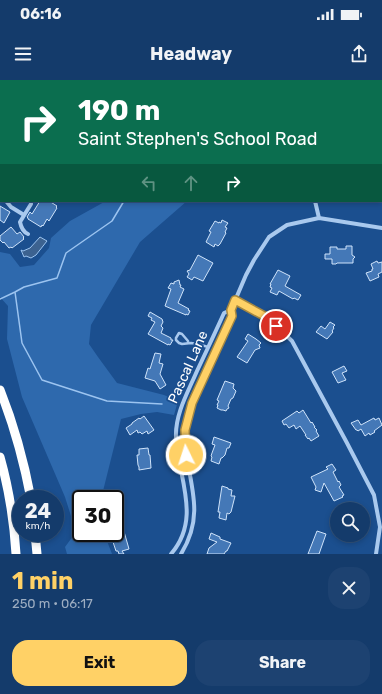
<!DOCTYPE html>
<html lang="en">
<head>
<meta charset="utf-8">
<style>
  :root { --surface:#143b6b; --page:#1d4271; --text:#f1f3f6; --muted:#9dadc1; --line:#33557e; --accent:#ffd166 }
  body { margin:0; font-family:Rubik,sans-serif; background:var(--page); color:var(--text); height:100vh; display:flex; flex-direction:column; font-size:15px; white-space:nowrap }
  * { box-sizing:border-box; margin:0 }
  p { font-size:13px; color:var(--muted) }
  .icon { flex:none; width:22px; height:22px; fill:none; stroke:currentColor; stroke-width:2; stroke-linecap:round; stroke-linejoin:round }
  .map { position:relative; height:474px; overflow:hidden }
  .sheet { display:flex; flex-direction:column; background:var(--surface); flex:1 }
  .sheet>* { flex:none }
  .top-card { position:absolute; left:0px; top:0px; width:382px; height:122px; box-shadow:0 2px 6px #0003,0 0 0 1px var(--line); background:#0b6e4f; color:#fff; overflow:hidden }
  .controls { position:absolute; left:330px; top:422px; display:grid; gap:8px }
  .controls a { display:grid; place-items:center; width:40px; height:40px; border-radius:50%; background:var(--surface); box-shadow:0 2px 6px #0003,0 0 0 1px var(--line); font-size:20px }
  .speed { position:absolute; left:12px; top:410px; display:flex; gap:8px; font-size:20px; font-weight:700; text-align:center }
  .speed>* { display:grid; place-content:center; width:52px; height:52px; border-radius:50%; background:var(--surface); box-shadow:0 2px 6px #0003,0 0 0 1px var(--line); line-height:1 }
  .speed small { font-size:10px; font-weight:400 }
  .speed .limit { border:2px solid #111; border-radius:6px; background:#fff; color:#111 }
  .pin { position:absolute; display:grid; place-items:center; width:34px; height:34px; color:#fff; margin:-17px; border:2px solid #fff; border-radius:50%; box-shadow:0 1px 4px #0007 }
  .me { position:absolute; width:44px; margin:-22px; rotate:356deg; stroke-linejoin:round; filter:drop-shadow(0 0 3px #0008) }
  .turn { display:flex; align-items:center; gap:14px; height:84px; padding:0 12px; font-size:18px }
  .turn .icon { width:52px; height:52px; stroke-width:2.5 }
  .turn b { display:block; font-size:28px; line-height:34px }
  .lanes { display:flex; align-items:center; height:38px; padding:0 12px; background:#0003; justify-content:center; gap:20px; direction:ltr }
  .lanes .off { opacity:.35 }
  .round { display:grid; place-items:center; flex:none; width:42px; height:42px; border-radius:16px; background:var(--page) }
  .overview { display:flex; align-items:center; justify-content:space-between; height:68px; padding:0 12px }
  h1 { font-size:24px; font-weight:700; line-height:30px; color:var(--accent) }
  .cta { display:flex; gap:8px; margin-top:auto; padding:8px 12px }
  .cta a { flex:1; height:46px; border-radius:16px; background:var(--accent); color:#111; font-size:16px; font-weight:700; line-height:46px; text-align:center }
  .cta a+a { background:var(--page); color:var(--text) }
  .status { display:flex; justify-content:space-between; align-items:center; height:28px; padding:0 20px; background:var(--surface); direction:ltr }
  .status svg { height:11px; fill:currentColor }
  header { display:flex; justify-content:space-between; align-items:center; height:52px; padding:0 12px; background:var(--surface); font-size:18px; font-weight:700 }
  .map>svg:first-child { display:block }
  .green { fill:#2e69ad }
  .water { fill:#3c6290; stroke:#9cc4f0 }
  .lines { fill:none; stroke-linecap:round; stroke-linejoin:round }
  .stream { stroke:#9cc4f0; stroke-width:1.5 }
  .building { fill:#4478b7; stroke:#cfe3fa }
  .lane { stroke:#a9c9ee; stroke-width:2.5 }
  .street { stroke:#a9c9ee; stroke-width:4 }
  .highway { stroke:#fff; stroke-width:9 }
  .route-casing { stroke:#a68842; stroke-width:10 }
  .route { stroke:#ffd166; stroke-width:7 }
  .labels { text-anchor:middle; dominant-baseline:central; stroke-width:3.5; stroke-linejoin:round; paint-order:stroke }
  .street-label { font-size:14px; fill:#fff; stroke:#1b4f8f }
</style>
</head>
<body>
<div class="status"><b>06:16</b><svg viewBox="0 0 49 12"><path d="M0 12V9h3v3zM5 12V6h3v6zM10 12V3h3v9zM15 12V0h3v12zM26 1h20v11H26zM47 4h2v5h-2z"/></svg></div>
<header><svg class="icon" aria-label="menu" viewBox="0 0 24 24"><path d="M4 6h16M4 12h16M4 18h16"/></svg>Headway<svg class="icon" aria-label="share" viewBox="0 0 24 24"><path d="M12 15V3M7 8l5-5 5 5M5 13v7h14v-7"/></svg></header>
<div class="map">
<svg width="382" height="474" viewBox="0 0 382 474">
  <rect width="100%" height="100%" fill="#1b4f8f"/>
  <path class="green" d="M106,121H187L140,162L91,245L89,264L98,277L117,303L164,315L178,321L174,335L157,332L141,334L121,339L101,419H81V453H104L112,474H67L65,467L76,452L65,417L22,317L7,259L8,226L0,217V172L10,174L20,187L34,185L49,168L51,158L70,141Z"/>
  <path class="water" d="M40,157L47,161L36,175L31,178L26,176L24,177L21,170L23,171L30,168Z"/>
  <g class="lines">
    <path class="stream" d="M49,1L50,0
      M0,38H1
      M15,212L22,263L42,300L107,321L162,324
      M0,219L15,212L24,207L57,198L66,173L112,141L124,121"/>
  </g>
  <path class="building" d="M40,121H49L57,126L56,127L57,128L49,141L47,139L43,146L42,145L41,147L28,139V138L27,137L30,132L32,134Z
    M0,126L10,132L4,143L0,140Z
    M222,140L228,143L225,147L227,148L225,152L226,153L220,164L218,166L215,164L214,167L206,162L211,152L209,151L215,141L219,143V142L221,143Z
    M11,147L17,154L20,152L24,157L23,158L24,159L12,168L11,167L9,168L4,162L3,163L0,160V156Z
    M346,166H352V175L355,177L353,179V183H337L336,184H332V179H325V174H330V167H337V169H346Z
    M198,175L213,183L203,201L194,197L192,200L187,197L189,194L187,191L190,190Z
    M377,181L378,183L382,182V192L378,194L379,197L370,201L366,193L372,191V189H373L371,184Z
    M278,190L290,196L285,206L301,215L298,220L294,218L293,219L279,211L277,215L270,212L272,208L270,207L271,204H270Z
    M179,200L180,205H181L180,207L184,209L178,223L189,229L188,230L190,231L188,235L186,234V235L165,226L171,209L168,208L171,203L174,204V202Z
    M150,232L162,239L163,242L161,246L163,248L161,253L171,258V260H173L170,265L168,264V265L148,254L155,242L151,240L152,238L148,236Z
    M330,242L335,245L333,247L334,248L332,251L333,252L327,259L316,252L321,246L325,249Z
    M248,254L256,259L261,263L259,265L260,268L255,270L247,283L237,277L248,261L245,259Z
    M155,273L161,274L159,283L163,284L160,294L166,305L160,309L155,301L145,298L148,288L150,289Z
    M344,286L347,291L342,293L346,300L338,303L332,292Z
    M225,301L234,304L233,308L236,311L233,318L231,319L228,326L229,328L227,329L226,331L223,330H221L217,328L218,325H217L219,321L217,320Z
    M303,330L311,343L312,342L315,347H314L317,350L316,351L319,356L311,361L309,358L308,359L305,355H306L300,346L296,349L294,345L289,348L286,344L284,345L282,341L297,331L299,333Z
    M144,336L154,350L148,354L147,351L142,354L140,352L138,353L137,350L130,355L126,348L132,344V343L139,338L140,339Z
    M374,338L375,340L379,338L382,345L374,351L375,352L370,355L369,353L365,356L361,349L358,351L357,350H356L351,343L358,340L361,345Z
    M214,357L231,363L229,368H227L225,375L222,378H221L219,384L211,381L212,377L211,376L212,373L215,365L212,364Z
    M148,368L149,375H150L151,388L139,390V387L138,385L137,375H139V369Z
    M332,384L336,390L333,392L338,402L339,401L341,405L339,407L344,415L342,416L343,417L334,421L324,403L321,412L315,410L316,407L311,397L328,389L326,387Z
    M222,406L228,408V409L232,410L231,416H235L231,432L229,434L227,433L226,440L219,438L220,432H218Z
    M115,420H116L117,423H119L122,430L120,431L121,436L117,438L121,449L123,448L129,469L122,471L124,474H119L118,471H116L110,453H115Z
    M317,451L326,454L319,474H308Z
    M211,453L220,457V459L231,463L227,471H226L224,474H207L209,468L217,462L209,459Z"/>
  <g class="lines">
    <path class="lane" d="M188,263V261L182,254L179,253L176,258V260L179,263L182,264L191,263L198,264L208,267"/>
    <path class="street" d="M217,0L220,1
      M0,106L1,104
      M0,115L1,116
      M6,121L11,127L24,135
      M315,121L319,138
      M28,154C23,152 21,147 20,142L31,124
      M235,220L268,238L292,261L347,363L374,415L380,447L376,474
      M171,474C202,438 178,398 176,357C175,334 188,312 197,291C206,272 215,253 224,233L231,230
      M181,474C200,443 195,419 188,385C186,374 183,361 185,349C188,330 197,312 205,295C214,275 223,256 232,236L231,230L246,195L254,180L269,157L287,145L319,138L382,148"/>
    <path class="highway" d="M0,310C14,345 24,382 31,419
      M0,377C9,409 14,441 16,474
      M35,453L37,474"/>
  </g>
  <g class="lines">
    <defs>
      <path id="route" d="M186,375L185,350L192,323L232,236L231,230L235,220L268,238L276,246"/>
    </defs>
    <use href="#route" class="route-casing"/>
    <use href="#route" class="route"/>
  </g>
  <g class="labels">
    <g class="street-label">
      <text transform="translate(188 287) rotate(-66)">Pascal Lane</text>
    </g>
  </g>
</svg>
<div class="controls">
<a><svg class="icon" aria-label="search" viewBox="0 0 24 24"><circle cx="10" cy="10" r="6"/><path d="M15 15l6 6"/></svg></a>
</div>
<div class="speed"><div>24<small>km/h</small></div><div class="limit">30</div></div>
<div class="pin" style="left:276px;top:246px;background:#d93025"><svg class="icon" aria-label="arrive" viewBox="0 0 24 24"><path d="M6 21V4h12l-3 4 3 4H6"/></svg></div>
<svg class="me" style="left:186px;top:375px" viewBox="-20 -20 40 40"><circle r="17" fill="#ffd166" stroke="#fff" stroke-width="3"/><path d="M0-11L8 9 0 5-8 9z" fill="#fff"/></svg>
<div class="top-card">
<div class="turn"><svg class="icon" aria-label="right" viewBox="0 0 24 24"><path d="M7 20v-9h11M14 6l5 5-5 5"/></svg><div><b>190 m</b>Saint Stephen's School Road</div></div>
<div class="lanes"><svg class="icon off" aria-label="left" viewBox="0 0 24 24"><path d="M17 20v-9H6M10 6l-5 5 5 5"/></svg><svg class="icon off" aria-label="ahead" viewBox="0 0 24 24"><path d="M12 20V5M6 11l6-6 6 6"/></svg><svg class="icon" aria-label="right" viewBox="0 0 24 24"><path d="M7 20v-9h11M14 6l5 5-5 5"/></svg></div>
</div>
</div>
<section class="sheet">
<div class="overview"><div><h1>1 min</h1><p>250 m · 06:17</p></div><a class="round"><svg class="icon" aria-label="close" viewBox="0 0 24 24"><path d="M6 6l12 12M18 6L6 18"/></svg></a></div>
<div class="cta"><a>Exit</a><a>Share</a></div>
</section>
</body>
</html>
